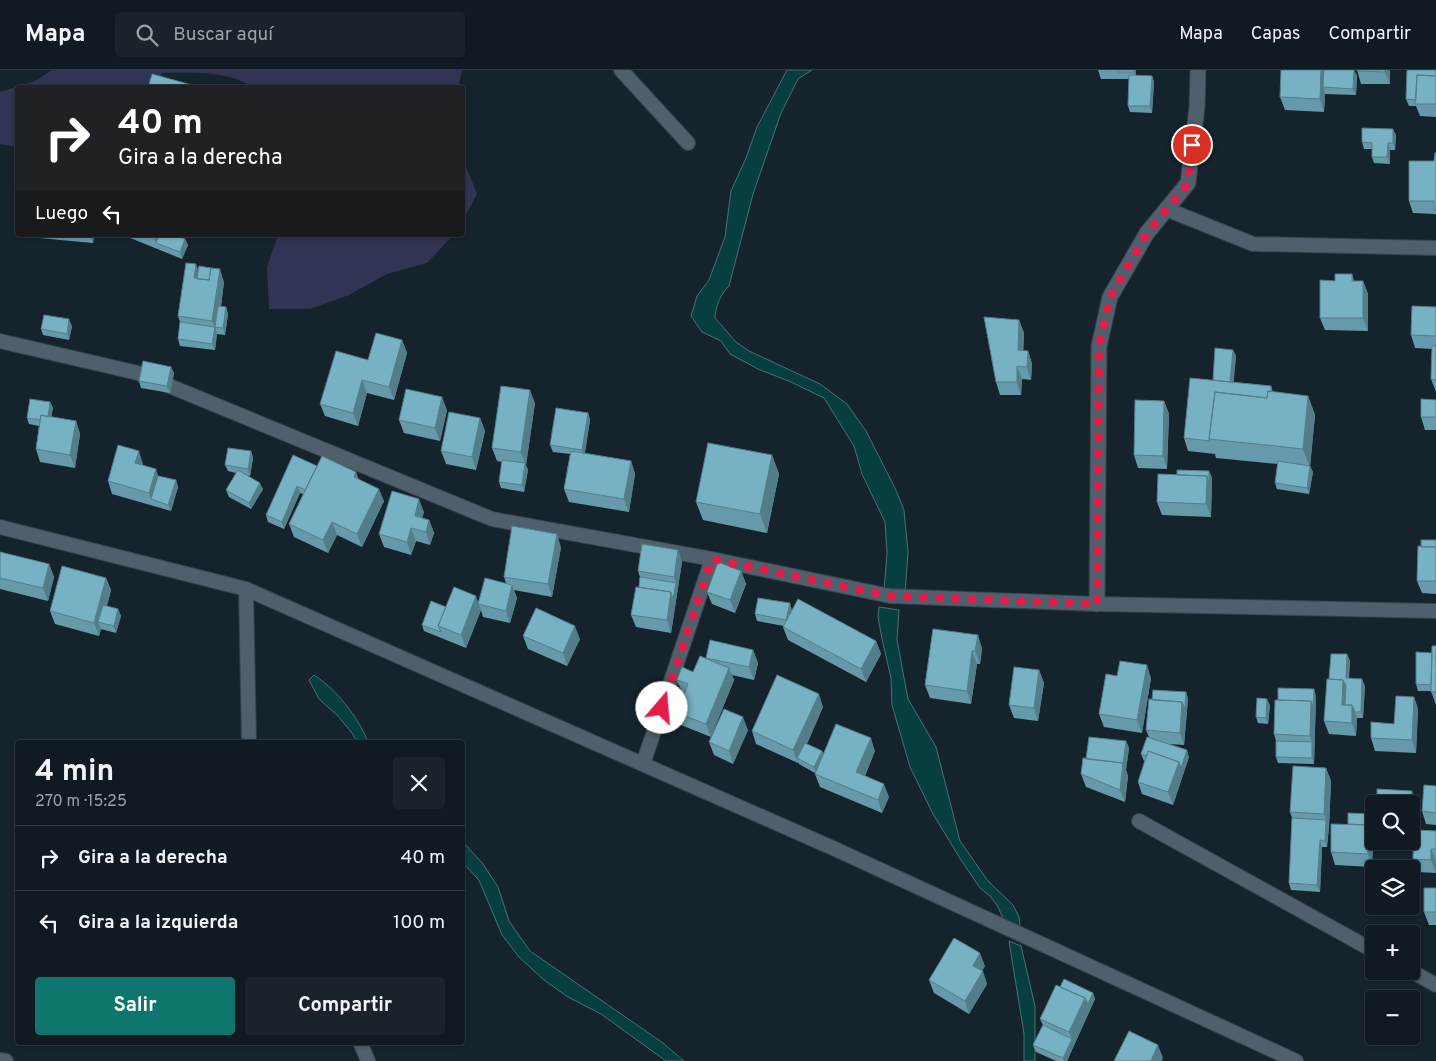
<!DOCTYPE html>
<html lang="es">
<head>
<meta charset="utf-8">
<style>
  :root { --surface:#101a22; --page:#19232a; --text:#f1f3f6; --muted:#9ca1a5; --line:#303840; --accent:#0f766e }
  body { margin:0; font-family:Overpass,sans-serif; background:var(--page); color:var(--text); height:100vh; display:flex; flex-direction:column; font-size:19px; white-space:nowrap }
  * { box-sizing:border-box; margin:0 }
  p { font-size:16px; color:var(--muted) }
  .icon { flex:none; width:28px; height:28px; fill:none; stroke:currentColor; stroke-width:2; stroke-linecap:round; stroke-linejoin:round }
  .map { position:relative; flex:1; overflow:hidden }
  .sheet { position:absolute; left:15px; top:670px; width:450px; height:305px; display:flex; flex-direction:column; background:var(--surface); border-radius:5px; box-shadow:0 1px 4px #0004,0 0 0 1px var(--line) }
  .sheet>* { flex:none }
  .guide { position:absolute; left:15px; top:15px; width:450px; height:152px; border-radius:5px; box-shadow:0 1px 4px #0004,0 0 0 1px var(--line); background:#202124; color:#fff; overflow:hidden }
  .controls { position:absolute; left:1365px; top:725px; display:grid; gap:10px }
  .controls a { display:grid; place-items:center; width:55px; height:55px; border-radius:5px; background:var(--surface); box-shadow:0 1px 4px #0004,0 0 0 1px var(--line); font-size:25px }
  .pin { position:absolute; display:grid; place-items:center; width:42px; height:42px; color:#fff; margin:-21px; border:2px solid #fff; border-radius:50%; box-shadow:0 1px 5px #0007 }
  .me { position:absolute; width:55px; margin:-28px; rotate:18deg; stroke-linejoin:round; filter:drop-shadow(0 0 4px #0008) }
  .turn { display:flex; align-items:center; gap:18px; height:105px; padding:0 20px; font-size:22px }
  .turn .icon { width:65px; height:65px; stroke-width:2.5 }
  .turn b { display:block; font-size:35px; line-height:42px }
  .then { display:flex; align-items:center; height:48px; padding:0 20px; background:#0003; gap:10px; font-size:19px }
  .round { display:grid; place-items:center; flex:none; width:52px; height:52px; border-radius:5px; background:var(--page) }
  .summary { display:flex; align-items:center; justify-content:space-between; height:85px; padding:0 20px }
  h1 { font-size:30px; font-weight:700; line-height:38px }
  .cta { display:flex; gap:10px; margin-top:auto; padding:10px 20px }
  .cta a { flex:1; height:58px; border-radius:5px; background:var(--accent); color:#fff; font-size:20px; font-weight:700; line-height:58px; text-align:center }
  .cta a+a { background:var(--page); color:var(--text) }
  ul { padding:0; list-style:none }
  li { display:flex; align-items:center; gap:15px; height:65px; padding:0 20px; border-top:1px solid var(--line) }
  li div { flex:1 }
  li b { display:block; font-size:19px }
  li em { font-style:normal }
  header { display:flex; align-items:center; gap:30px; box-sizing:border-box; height:70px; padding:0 25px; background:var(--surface); border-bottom:1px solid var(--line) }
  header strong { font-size:24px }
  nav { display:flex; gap:28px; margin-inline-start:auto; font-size:18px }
  .search { width:350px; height:45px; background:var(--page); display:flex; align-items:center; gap:12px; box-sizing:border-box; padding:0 18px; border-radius:5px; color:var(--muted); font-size:19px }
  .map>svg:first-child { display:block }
  .green { fill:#313452 }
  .water { fill:#073f41; stroke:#487175 }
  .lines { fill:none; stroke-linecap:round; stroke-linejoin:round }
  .lane-casing { stroke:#374149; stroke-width:16 }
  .street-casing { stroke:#374149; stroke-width:17 }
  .lane { stroke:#4f5f6b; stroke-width:14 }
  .street { stroke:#4f5f6b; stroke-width:15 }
  .wall { fill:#6699a9 }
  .shaded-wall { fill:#537d89 }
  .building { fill:#77b2c4; stroke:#537d89 }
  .route { stroke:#e11d48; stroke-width:9; stroke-dasharray:0 16.2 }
</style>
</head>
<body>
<header>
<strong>Mapa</strong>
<div class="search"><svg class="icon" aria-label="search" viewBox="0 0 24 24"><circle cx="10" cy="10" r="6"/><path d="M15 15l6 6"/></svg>Buscar aquí</div>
<nav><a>Mapa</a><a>Capas</a><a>Compartir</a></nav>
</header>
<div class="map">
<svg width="1436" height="991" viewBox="0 0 1436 991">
  <rect width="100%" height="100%" fill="#15232d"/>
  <path class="green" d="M52,0H462V1L458,18L252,17C227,0 192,3 162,3L157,16L112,15V18H18L17,77L0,74V22L35,11Z
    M463,89L477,124L463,150H462Z
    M278,165H453L427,193L387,204L349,225L310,239H269L267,197Z"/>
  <path class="water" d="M787,0H812L798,9L781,43L753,124L729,216C720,225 716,235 715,248L736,272L749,281L820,314L847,334L866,361L895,418L904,440L908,482L905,525L884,520L887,484L885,452L862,404L854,376L824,328L791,312L758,299L730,284L721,271L702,262L691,246L697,226L709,210L725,167L731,121L746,88L757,57Z
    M879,537L899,540L897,570L908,629L936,677L960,771L988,811L1013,835L1019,847L1020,856L1017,858L1005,853L998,837L991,827L980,818L961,790L933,744L910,697L892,635L891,608L882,569L878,547Z
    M314,605C337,620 358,647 368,672H357L352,663L338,646L319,629L309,610Z
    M463,772L483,794L498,817L509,851L530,881L663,973L684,991H666L601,944L568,927L544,910L519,887L502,865L479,810L463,793Z
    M1009,871L1021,876L1035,936V991H1024V964Z"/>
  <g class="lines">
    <defs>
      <path id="lane" d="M621,0L688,73
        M1166,139L1253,174L1436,178
        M0,271L138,303L492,449L712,489L890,526L1097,534L1436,541
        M0,457L246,519L835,779L1296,991
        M246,519L249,672
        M643,694L712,489
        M1139,751L1374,881
        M1411,901L1436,915
        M360,972L368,991
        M0,990L6,991"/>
      <path id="street" d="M1097,534L1099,276L1110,227L1147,163L1188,113L1197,37L1198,0"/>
    </defs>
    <use href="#lane" class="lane-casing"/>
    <use href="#street" class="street-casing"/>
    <use href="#lane" class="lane"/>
    <use href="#street" class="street"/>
  </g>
  <path class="wall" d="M1098,0H1136V5L1152,6L1154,12L1152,43L1130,42L1128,36L1129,9H1101Z
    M1357,0H1390V14H1361Z
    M1436,0V47L1420,46L1416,36H1409L1406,29Z
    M1357,5L1356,25L1325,24L1324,42L1285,40L1280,27Z
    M1396,65L1395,80H1390V94L1374,93L1372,87V79H1364L1362,72Z
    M1436,83V145L1435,144L1413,143L1409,131L1434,91Z
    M38,165H94L93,173L39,168Z
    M123,165H178V166L185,169L188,175L182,189Z
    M198,200L224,212L221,237H226L228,244L225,265L217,264L215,280L180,276L178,269L180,252L178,246Z
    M1352,204L1354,211H1363L1368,224V261L1325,260L1320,248L1335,211Z
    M1436,237V322L1431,309L1432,279L1415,278L1411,265Z
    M1019,250L1024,263L1023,281H1028L1032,294L1031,310L1022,309L1021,325H1000L996,312Z
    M72,256L69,270L43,265L41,259Z
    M402,270L407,283L394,330L367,323L358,356L325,346L320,334L368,290Z
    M1233,280L1236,286L1233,312L1271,316L1273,322L1308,326L1315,345L1310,396L1313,402L1309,424L1277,419L1275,413L1278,394L1216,388L1215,384L1188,381L1184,368L1213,310Z
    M171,297L174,303L170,323L141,318L139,311Z
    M1436,330V360H1425L1421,347Z
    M1164,331L1169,344L1167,399L1138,398L1134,385Z
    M50,332L53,338L51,347L76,351L80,364L75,398L40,392L36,379L39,356L29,354L27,348Z
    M535,333L526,395L528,400L524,422L501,418L499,412L502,392L497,391L492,378Z
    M447,340L440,371L404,363L399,350Z
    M588,343L590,350L585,383L631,391L635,404L629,442L569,432L564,419L570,384L553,382L550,375Z
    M480,348L485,361L476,400L446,394L441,381Z
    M251,381L253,388L250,406L247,405L263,419L251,439L229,427L226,420L236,403L228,401L225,395Z
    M772,385L779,404L767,463L703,450L696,432Z
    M143,394V395L158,406L176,410L178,417L171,441L112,424L108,411Z
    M317,396L359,409L384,431L362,477L337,465L328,483L294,467L289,454L303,424L300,423L284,459L268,452L266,445Z
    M1212,407L1211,447L1162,445L1157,432Z
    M424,442L422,448L429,450L434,463L430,475L416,471L411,485L384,477L379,464Z
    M1436,470V524L1422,523L1417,511L1421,477Z
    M561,477L552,527L514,520L517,528L510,553L483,547L481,540L466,578L424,561L422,555L446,537L479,532L506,513L504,507Z
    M678,480L682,492L671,563L636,557L631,545L639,517L640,507L638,501Z
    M0,482L49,494L54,507L48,531L0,519Z
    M741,501L746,514L735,543L712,534L707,522Z
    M106,508L111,520L107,536L118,539L121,546L116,563L101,559L99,566L55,554L50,541Z
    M792,540V542L876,571L881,584L866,612L788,570L783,557L784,556L757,551L755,544Z
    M933,559L982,578L980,594H977L971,634L930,628L925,615Z
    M523,566L580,569L567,596L528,579Z
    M1436,576V635L1431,621H1418L1416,614L1432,583Z
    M753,580L758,593L754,610L732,605L734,610L711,667L671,651L667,639L682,629L684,624L682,623L677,610L693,602L706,588Z
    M1347,584L1350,591L1349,608L1365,616L1363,648H1357L1356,666L1329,664L1324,651L1329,609Z
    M1039,600L1044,613L1038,651L1014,648L1009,635Z
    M1117,606L1151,608L1142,663L1104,657L1099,644Z
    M1186,622L1188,629L1184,675L1169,674L1189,687L1173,735L1142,724L1138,712L1145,691H1144L1141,684L1149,667L1146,660L1152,630Z
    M1316,626L1314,694L1278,693L1276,687V671L1274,664Z
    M1414,627L1418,639L1416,683L1375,681L1371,668L1394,654Z
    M1270,635L1268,654L1258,653L1256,647Z
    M823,637L807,674L822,681L823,684L875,681L865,706L889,727L882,743L820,717L815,704V703L799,694L798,692V693L756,674L752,661Z
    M748,660L733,694L714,685L709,672Z
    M1126,671L1129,678L1126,700L1128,706L1125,732L1086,717L1081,704L1086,689Z
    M1326,698L1331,711L1329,757L1327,777H1322L1320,822L1291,820L1289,813L1292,748L1290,742Z
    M1436,716V755L1426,754L1422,741Z
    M1411,734H1416L1415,760L1436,761V803L1417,802L1413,789V780L1380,778L1377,771H1411Z
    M1371,744L1374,750L1372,797L1335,795L1331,782L1348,754Z
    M1436,818V855H1429L1424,842Z
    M985,896L982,901L987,914L969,944L934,923L929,910Z
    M1060,917L1093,923L1095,929L1067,991H1056L1036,982L1033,975L1043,955L1040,949Z"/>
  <path class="shaded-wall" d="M1134,0H1136V9L1134,2Z
    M1321,0H1325L1323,17L1325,24L1324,42L1320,29Z
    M1354,0L1357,5L1356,25L1353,19Z
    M1385,0H1390V14L1385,2Z
    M1152,6L1154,12L1152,43L1150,36Z
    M1393,59L1396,65L1395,80L1393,73Z
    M1388,73L1390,80V94L1387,87Z
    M90,165H94L93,173Z
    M154,165H163L156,173L153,166Z
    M185,169L188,175L182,189L180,182Z
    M196,194L201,207L196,214L194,208Z
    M220,199L224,212L218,258L215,257L212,251Z
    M1363,211L1368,224V261L1363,248Z
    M226,237L228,244L225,265L223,258Z
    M69,249L72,256L69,270L67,264Z
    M1019,250L1024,263L1023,293L1018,280Z
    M215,257L217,264L215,280L212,274Z
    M402,270L407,283L394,330L389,317Z
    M1233,280L1236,286L1233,321L1230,315Z
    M1028,281L1032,294L1031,310L1027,297Z
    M1017,296L1022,309L1021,325L1017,312Z
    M171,297L174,303L170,323L167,316Z
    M362,310L367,323L358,356L353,343Z
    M530,320L535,333L526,395L528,400L524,422L522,415L525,393L521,382Z
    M1308,326L1315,345L1310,398L1303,379Z
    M442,327L447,340L440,371L435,358Z
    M1164,331L1169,344L1167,399L1163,386Z
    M50,332L53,338L49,358L47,351Z
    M588,343L590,350L584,386L582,380Z
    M480,348L485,361L476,400L472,387Z
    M76,351L80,364L75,398L70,385Z
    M139,381L143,394L140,406L135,393Z
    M251,381L253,388L250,406L248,399Z
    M772,385L779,404L767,463L760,444Z
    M631,391L635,404L629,442L624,429Z
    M1310,396L1313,402L1309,424L1307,418Z
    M156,399L160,412L151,429L149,423Z
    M1209,401L1212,407L1211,447L1206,434L1207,406Z
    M356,402L361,415L354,407Z
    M176,410L178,417L171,441L168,435Z
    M260,413L263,419L251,439L249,433Z
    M297,416L300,423L284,459L282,452Z
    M379,419L384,431L362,477L357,464Z
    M419,429L424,442L419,458L415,446Z
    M429,450L434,463L430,475L426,462Z
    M332,452L337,465L328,483L323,470Z
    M411,458L416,471L411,485L407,472Z
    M557,464L561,477L552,527L548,514Z
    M678,480L682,492L671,563L667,550L671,522L676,513L674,507Z
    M49,494L54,507L48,531L43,518Z
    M741,501L746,514L735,543L730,530Z
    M106,508L111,520L102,553L98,552L101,559L99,566L94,553Z
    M512,515L517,528L510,553L506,541Z
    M476,526L481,540L466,578L461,565Z
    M790,533L792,540L789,556L786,550Z
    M118,539L121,546L116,563L114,556Z
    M575,556L580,569L567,596L563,583Z
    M978,565L982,578L980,594L975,581Z
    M876,571L881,584L866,612L861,599Z
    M753,580L758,593L754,610L749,597Z
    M972,581L977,594L971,634L967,621Z
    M1347,584L1350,591L1348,615L1346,608Z
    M1147,595L1151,608L1142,663L1137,650Z
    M729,598L734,610L711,667L706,654Z
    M1039,600L1044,613L1038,651L1034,638Z
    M1362,609L1365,616L1363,648L1361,642Z
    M1343,610L1348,623L1344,641L1342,635Z
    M1314,619L1316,626L1314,694L1312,688V672L1310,666L1311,631Z
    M1186,622L1188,629L1184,675L1180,663L1182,632Z
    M819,624L823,637L800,689L797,688L798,693L793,680Z
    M1414,627L1418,639L1416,683L1412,670Z
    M1267,629L1270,635L1268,654L1266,648Z
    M1352,635L1357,648L1356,666L1352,653Z
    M743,647L748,660L733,694L729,681Z
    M871,668L875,681L861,715L856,702Z
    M1126,671L1129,678L1126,700L1128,706L1125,732L1120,720Z
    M1187,680L1189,687L1173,735L1168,722L1179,692Z
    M822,681L825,688L816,703L814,697Z
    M1326,698L1331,711L1329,757L1324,744Z
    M884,714L889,727L882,743L878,730Z
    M1412,721L1416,734L1414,780L1412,773V754L1411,751Z
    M1371,744L1374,750L1373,768L1371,761Z
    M1326,750L1329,757L1327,777L1325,771Z
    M1368,755L1373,768L1372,797L1368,784Z
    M1320,770L1322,777L1320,822L1317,815Z
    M1431,779L1436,791V803L1431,790Z
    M980,883L985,896L978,908L973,896Z
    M983,901L987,914L969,944L965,931Z
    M1093,923L1095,929L1067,991H1064L1063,988L1072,969L1069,962L1085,928Z
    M1158,975L1163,988L1162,991H1151Z"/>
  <path class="building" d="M1118,0H1134V2H1118Z
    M1281,0H1321L1320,29L1280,27Z
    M1324,0H1354L1353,19L1323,17Z
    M1357,0H1385V2L1357,1Z
    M1407,0H1436V6L1417,5L1416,30L1406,29Z
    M152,4L203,18H148Z
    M1129,5L1152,6L1150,36H1128Z
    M1417,5L1436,6V34H1415Z
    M1362,58L1393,59V73H1388L1387,87H1372V73L1362,72Z
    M1435,83H1436V140H1434V131H1409V91H1434Z
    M159,165H176L185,169L180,182L156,173Z
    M186,193L196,194L194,208L209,210L211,198L220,199L212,251L178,246Z
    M199,196L211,198L209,210L197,209Z
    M1335,204H1352V211H1363V248H1320V210L1335,211Z
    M218,236L226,237L223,258L215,257Z
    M1412,236L1436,237V266L1411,265Z
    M44,245L69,249L67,264L41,259Z
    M984,247L1019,250L1018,280L1028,281L1027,297L1017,296V312H996Z
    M180,252L215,257L212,274L178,269Z
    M376,263L402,270L389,317L362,310L353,343L320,334L336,281L368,290Z
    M1432,276H1436V310L1431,309Z
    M1215,278L1233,280L1230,312L1213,310Z
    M143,291L171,297L167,316L139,311Z
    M1190,308L1271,316V322L1268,321L1267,328L1215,322L1209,369L1210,371L1184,368Z
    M501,316L530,320L521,382L492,378Z
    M406,319L442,327L435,358L399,350Z
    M1268,321L1308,326L1303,379L1209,369L1215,322L1267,328Z
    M30,329L50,332L48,347L41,345L40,350L27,348Z
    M1421,329L1436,330V347H1421Z
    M1135,330L1164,331L1163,386L1134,385Z
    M556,338L588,343L582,380L550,375Z
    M449,342L480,348L472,387L441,381Z
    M41,345L76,351L70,385L36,379Z
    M708,373L772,385L760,444L696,432Z
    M118,375L139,381L135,393L156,399L149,423L108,411Z
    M228,378L251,381L248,399L225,395Z
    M571,381L631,391L624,429L564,419Z
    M293,385L317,396L305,420L297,416L282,452L266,445Z
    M322,386L356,402L354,407L379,419L357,464L332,452L323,470L289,454Z
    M502,390L525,393L522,415L499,412Z
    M1278,391L1310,396L1307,418L1275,413Z
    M238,400L260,413L249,433L226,420Z
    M1177,400L1209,401V412L1207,406L1177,405Z
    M1158,404L1207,406L1206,434L1157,432Z
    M158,406L176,410L168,435L151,429Z
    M392,421L419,429L415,446L429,450L426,462L411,458L407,472L379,464Z
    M512,456L557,464L548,514L504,507Z
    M1421,470H1436V477H1421Z
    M642,474L678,480L674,507L638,501Z
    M1418,476L1436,477V511H1417Z
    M0,482L49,494L43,518L0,508Z
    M718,492L741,501L730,530L707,522Z
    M62,496L106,508L94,553L50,541Z
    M640,507L676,513L673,529L671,522L639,517Z
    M485,508L512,515L506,541L478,534Z
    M454,517L476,526L461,565L438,556Z
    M636,517L671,522L667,550L631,545Z
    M758,528L790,533L786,550L755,544Z
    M798,529L876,571L861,599L783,557Z
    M431,531L446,537L438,556L441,562L422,555Z
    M103,535L118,539L114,556L98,552Z
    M536,538L575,556L563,583L523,566Z
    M933,559L978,565L975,581H972L967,621L925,615Z
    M710,570L753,580L749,597L706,588Z
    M1432,576H1436V622H1431Z
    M1416,582L1432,583L1431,615L1416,614Z
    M1331,584H1347L1346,608L1362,609L1361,642H1355L1352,635H1345L1346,616L1343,610L1329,609Z
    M700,586L729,598L706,654L667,639L672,625L682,629L688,614L677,610L682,597L693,602Z
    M1120,591L1147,595L1137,650L1099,644L1106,604L1117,606Z
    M1014,597L1039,600L1034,638L1009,635Z
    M777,605L819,624L793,680L752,661Z
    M1327,609L1343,610L1342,635H1352V653L1324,651Z
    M1278,618L1314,619L1313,637L1311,631L1278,630Z
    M1153,620L1186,622L1185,638L1182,632L1152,630Z
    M1396,626L1414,627L1412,670L1371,668V652L1394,654Z
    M1257,628L1267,629L1266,648L1256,647Z
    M1149,629L1182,632L1180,663L1146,660Z
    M1275,630L1311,631L1310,666L1274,664Z
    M724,639L743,647L729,681L709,672Z
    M836,654L871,668L856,702L884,714L878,730L815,704Z
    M1089,667L1126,671L1123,694V693L1086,689Z
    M1147,667L1187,680L1181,698L1179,692L1148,681L1147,686L1141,684Z
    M1276,671L1312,672V688L1276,687Z
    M805,673L822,681L814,697L797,688Z
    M1148,681L1179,692L1168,722L1138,712Z
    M1083,688L1123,693L1120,720L1081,704Z
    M1293,696L1326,698L1324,744L1290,742Z
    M1424,715L1436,716V743L1422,741Z
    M1377,719L1412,721L1411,734H1377Z
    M1348,743L1371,744V761L1368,755L1348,754Z
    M1292,748L1326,750L1325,771L1320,770L1317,815L1289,813Z
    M1331,754L1368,755V784L1331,782Z
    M1411,754H1412V773L1398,772V771H1411Z
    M1414,760L1436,761V779H1431V790L1413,789Z
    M1424,818H1436V842H1424Z
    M954,868L980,883L973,896L983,901L965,931L929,910Z
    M1064,909L1093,923L1088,934L1085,928L1060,917Z
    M1056,915L1085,928L1069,962L1040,949Z
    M1043,955L1072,969L1063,988L1033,975Z
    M1129,961L1158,975L1151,991H1114Z"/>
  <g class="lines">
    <path class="route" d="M662,638L712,489L890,526L1097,534L1099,276L1110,227L1147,163L1188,113L1192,75"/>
  </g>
</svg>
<div class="controls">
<a><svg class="icon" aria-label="search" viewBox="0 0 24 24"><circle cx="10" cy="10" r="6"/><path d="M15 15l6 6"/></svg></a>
<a><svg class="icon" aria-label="layers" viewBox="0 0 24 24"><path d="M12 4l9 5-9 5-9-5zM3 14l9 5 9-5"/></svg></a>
<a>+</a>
<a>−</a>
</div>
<div class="pin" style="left:1192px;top:75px;background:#d93025"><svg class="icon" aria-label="arrive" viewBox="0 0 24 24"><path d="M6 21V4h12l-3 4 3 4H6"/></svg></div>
<svg class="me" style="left:662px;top:638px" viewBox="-20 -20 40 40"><circle r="19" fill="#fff"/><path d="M0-13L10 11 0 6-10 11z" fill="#e11d48"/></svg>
<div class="guide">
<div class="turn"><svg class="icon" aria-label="right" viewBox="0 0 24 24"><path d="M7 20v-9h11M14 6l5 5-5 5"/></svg><div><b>40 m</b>Gira a la derecha</div></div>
<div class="then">Luego<svg class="icon" aria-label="left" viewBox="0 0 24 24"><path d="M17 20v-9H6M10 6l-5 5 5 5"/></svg></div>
</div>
<section class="sheet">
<div class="summary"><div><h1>4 min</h1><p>270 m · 15:25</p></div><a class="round"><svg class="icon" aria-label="close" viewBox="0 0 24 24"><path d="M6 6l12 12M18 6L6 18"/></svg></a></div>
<ul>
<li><svg class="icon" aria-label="right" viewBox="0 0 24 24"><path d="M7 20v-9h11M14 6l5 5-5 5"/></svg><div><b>Gira a la derecha</b></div><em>40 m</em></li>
<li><svg class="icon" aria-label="left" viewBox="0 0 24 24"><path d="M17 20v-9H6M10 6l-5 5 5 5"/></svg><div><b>Gira a la izquierda</b></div><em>100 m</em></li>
</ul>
<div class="cta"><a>Salir</a><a>Compartir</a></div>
</section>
</div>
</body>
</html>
